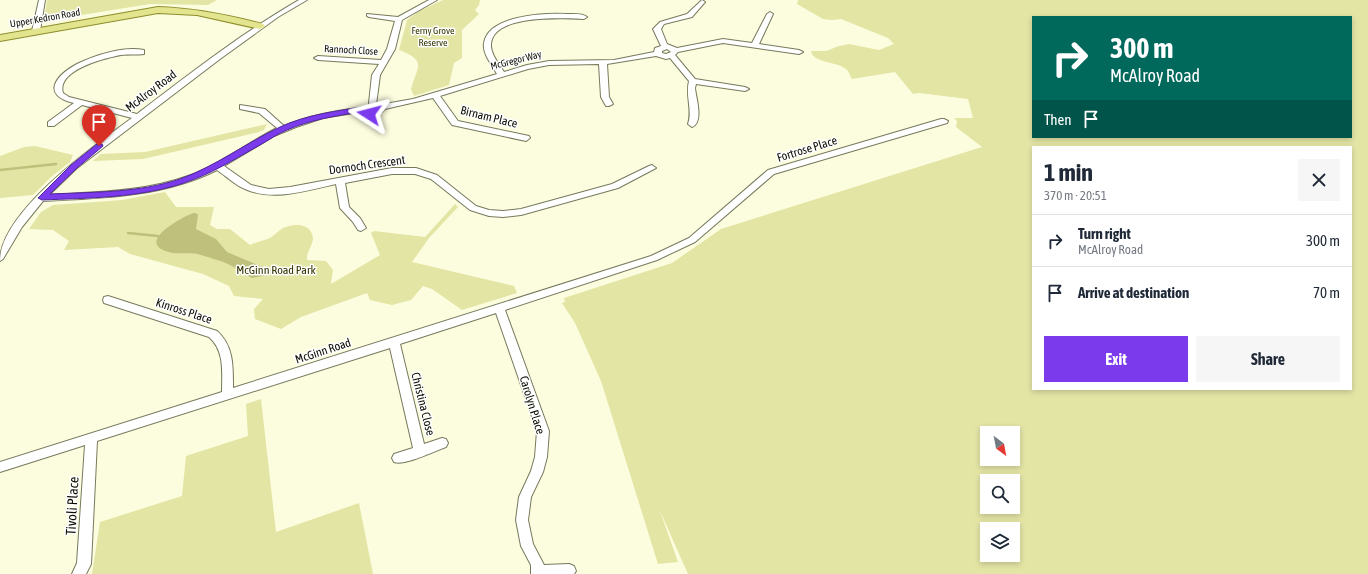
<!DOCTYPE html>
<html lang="en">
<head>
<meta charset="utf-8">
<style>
  :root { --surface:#fff; --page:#f6f6f7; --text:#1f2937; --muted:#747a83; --line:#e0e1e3; --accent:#7c3aed }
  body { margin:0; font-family:"Asap Condensed",sans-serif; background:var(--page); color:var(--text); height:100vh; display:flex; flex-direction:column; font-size:15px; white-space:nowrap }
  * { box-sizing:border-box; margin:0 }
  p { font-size:13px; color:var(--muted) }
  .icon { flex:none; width:22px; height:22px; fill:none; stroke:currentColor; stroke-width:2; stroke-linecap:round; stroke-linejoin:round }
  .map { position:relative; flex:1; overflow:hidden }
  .details { position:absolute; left:1032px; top:146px; width:320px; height:244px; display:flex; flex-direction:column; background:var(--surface); border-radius:0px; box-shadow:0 2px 6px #0003 }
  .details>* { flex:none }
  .banner { position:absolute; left:1032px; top:16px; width:320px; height:122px; border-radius:0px; box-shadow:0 2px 6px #0003; background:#00695c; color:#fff; overflow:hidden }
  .needle { width:26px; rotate:148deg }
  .fabs { position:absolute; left:980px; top:426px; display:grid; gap:8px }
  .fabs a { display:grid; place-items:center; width:40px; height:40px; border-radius:0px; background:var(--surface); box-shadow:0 2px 6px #0003; font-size:20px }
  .pin { position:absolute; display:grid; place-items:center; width:34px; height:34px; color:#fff; margin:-41px -17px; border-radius:50% 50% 50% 0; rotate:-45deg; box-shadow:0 0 4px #0007 }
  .pin .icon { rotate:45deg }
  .me { position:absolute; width:44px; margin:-22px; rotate:279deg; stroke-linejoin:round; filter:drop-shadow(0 0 3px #0008) }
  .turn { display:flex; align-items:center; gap:14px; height:84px; padding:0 12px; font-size:18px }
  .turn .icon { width:52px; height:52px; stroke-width:2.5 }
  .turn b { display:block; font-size:28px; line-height:34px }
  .then { display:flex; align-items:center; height:38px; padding:0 12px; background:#0003; gap:8px; font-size:15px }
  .round { display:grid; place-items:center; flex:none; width:42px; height:42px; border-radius:0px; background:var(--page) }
  .summary { display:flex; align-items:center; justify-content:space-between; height:68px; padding:0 12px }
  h1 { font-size:24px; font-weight:700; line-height:30px }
  .primary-button { display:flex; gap:8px; margin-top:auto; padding:8px 12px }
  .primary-button a { flex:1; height:46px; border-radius:0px; background:var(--accent); color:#fff; font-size:16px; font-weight:700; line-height:46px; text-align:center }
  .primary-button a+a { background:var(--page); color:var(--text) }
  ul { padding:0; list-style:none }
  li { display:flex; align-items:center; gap:12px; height:52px; padding:0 12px; border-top:1px solid var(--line) }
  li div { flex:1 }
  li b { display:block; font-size:15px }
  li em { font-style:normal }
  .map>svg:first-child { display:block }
  .green { fill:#e3e5a5; fill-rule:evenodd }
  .water { fill:#bec07c }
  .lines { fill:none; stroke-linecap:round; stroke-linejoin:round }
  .stream { stroke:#bec07c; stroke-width:2.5 }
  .minor-casing { stroke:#77795d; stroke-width:2 }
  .major-casing { stroke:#8c8d2c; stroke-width:2 }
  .minor { fill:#fff; fill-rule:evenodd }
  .major { fill:#e3e48e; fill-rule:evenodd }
  .route { fill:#7c3aed; stroke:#51269a }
  .labels { text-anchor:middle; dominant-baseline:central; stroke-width:3; stroke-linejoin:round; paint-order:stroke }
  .far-street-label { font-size:10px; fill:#0d0d04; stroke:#fff }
  .far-park-label { font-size:10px; fill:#343400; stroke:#fff }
  .street-label { font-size:12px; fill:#0d0d04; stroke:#fff }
  .park-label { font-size:12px; fill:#343400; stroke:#fff }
  .near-street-label { font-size:14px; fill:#0d0d04; stroke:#fff }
</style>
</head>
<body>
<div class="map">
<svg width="1368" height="574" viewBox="0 0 1368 574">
  <rect width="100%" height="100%" fill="#fcfdde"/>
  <path class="green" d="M47,0H217L208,5L150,4L44,21Z
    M443,0H480L479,5L475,10L479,14L462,30V58L454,63L449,85L414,96L411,89C418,65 427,61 399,50L407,20L419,11Z
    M798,0H1368V574H688L660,511L678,562L658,564L601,381L575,323L562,303L565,302L564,298L672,263L721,229L982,147L956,127L957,121L954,118H973L968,99L919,93L913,94L895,72L852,79C850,76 849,72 847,70C839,61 813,64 811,51H826L839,46L849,44L879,50L894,44L888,38L841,19L832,20L823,19L797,4ZM1033,17H1351V137H1033ZM1033,147H1351V389H1033ZM987,433H1013V459H987ZM987,481H1013V507H987ZM987,529H1013V555H987Z
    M267,124L264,130L259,132L143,159L93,161L101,154L145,152Z
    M35,146L73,155L70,162L51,177L33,195L0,198V156L24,147Z
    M165,192L176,207H214L210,225L217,229H230L250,245C256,242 264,241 270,238C275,235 278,231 283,228C291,224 308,222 312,234C316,243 306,250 307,260L326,261L333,270L331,284L380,255L371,233L374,231L425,237L455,204L458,207L429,238L412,262L514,286L517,293L462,310L432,289L423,286L411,300L392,305L370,300L367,293L301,317L281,329L255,319L254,309L263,299L234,296L229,286L203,274L130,254L118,247L64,250L69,241L53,230L29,229L41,212L53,205L122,200Z
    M261,399L276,532L359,503L373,574H92L100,522L182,496L186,456L248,436L246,404Z"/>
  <path class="water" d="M193,213H196L198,215L196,229L216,239L227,252L260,266L272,269L268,275L252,278C244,274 236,268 228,264C219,260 210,258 201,255C192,252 182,254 173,253C132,245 178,219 193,213Z"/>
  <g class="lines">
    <path class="stream" d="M0,170L56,164
      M128,233L158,236"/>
    <defs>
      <path id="minor" d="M39,0H45L40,31L36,33L32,31Z
        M299,0H307L278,17L220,59L77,168L49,195C96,192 144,192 188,176C220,165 247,143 277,128L259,113L240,109V105L265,109L284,126C309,115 336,111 363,107H366L368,111H373L379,105L413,99L497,74C492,65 482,53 484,43C488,15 545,13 567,14C573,14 583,13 587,17L584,19C564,18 493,14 491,44C490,53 499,64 504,72L527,65L549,61L614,60L654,52L655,48L661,46L653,29L660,22L687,14L702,0L705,2L692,17L664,24L661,29L667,44L677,48L723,39L752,43L767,14L770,12L773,14L759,44L799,50L803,52L799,54L723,43L678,52L675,55L695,79L745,87L749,89L745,91L696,84L695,88C696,98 704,122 692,127L688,124C693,110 685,96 689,81L670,58L666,59L656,56L607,64L609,97L613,104L609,106H606L601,97L599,64L549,65L528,69L440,96L458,121L529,136L530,138L526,141L452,125L433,98L385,109C379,117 367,119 360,112L323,118L296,127L274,136L224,166L251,185L269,189L290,187L392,168H416L437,175L476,206L489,210L503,211L521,209L612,184L649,166L652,165L656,168L618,188L521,215L503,217L489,216L470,210L431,179L415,174H392L345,183L349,207L360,218L366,228L361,231L358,230L353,222L340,208L336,184C308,190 273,202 245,189C235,185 226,176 217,170C163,197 102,198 43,201L22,227L3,259L0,261C0,212 95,145 132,118L82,105L54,126H48V122L74,103C41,95 55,76 77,64C95,55 124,46 144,50V54C136,55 129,54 121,55C105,58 56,70 63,93L69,97L137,114C189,74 242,33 299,0ZM667,49L671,52L666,54L662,53V51Z
        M429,0H437L402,20L395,49L380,75L376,105H370L369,103L372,75L379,64L318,60L314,58L318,56L381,60L387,49L395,21L369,17L367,16V14L398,17Z
        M941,119H944L948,121L947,123L774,174L695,242L657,260L505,310L549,431L547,457L543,472L531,497L528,520L533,544L544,565L569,564L574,566L576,571L574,574H531V565L521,546L516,520L519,497L531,471L535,457L537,431L496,313L400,344L424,444L442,438L446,439L448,443L446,447C435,451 404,466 394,462L392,458L394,454L413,448L390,348L97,441L91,564L86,574H72L77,563L85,445L0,472V462L222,392C222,372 225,351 209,337L104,303L103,300L104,297L108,296L217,331C234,346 233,367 233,388L651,256L689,238L768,170Z"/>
      <path id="major" d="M158,7C194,8 228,15 263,24L265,26L260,29L197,15L158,13L0,41V35Z"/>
    </defs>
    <use href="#minor" class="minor-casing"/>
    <use href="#major" class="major-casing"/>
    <use href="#minor" class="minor"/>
    <use href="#major" class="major"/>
  </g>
  <path class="route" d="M363,107L372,112V115L362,114L360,112C335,116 310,120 287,130C277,134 269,140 260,145C235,159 211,174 184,183C138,198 89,198 42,200L38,198L71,165L97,144H102L103,146L77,168L50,194C93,192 139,193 180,179C216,166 246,143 280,127C306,115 335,111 363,107Z"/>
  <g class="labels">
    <g class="far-street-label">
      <text transform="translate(45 18) rotate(-10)">Upper Kedron Road</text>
      <text transform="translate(351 50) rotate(3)">Rannoch Close</text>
      <text transform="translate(516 60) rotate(-14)">McGregor Way</text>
    </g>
    <g class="far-park-label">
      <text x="433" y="30">Ferny Grove<tspan x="433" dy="12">Reserve</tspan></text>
    </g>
    <g class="street-label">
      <text transform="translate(151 91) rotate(-37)">McAlroy Road</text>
      <text transform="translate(489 117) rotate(14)">Birnam Place</text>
      <text transform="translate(807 149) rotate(-17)">Fortrose Place</text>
      <text transform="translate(367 165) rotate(-8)">Dornoch Crescent</text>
      <text transform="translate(184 311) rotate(18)">Kinross Place</text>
      <text transform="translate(323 351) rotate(-18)">McGinn Road</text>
      <text transform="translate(423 404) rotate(76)">Christina Close</text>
      <text transform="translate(532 405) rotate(73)">Carolyn Place</text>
    </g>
    <g class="park-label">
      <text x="276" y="270">McGinn Road Park</text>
    </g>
    <g class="near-street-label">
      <text transform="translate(72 506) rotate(-87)">Tivoli Place</text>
    </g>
  </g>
</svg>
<div class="fabs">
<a><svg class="needle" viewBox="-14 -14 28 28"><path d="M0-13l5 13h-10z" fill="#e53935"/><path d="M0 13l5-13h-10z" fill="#747a83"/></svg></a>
<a><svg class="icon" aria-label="search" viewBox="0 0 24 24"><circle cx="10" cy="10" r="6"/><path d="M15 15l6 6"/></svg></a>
<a><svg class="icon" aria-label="layers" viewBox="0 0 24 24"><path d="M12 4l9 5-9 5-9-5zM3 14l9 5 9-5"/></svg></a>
</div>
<div class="pin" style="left:99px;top:146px;background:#d93025"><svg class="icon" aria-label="arrive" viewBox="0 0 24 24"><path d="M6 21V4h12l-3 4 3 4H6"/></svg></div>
<svg class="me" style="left:369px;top:114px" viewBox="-20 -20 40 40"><path d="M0-17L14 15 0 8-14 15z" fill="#7c3aed" stroke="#fff" stroke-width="4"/></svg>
<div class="banner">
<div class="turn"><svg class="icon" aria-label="right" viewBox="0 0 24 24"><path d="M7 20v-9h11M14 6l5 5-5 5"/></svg><div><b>300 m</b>McAlroy Road</div></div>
<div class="then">Then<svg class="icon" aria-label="arrive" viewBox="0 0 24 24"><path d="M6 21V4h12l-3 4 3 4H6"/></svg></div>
</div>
<section class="details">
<div class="summary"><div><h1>1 min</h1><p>370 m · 20:51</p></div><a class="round"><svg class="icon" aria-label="close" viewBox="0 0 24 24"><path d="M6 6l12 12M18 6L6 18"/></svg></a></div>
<ul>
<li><svg class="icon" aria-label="right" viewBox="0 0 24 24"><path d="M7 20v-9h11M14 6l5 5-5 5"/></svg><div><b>Turn right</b><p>McAlroy Road</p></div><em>300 m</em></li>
<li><svg class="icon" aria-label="arrive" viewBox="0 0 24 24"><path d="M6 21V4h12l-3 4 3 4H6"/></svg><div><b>Arrive at destination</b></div><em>70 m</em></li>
</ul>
<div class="primary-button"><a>Exit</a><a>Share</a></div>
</section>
</div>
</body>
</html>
